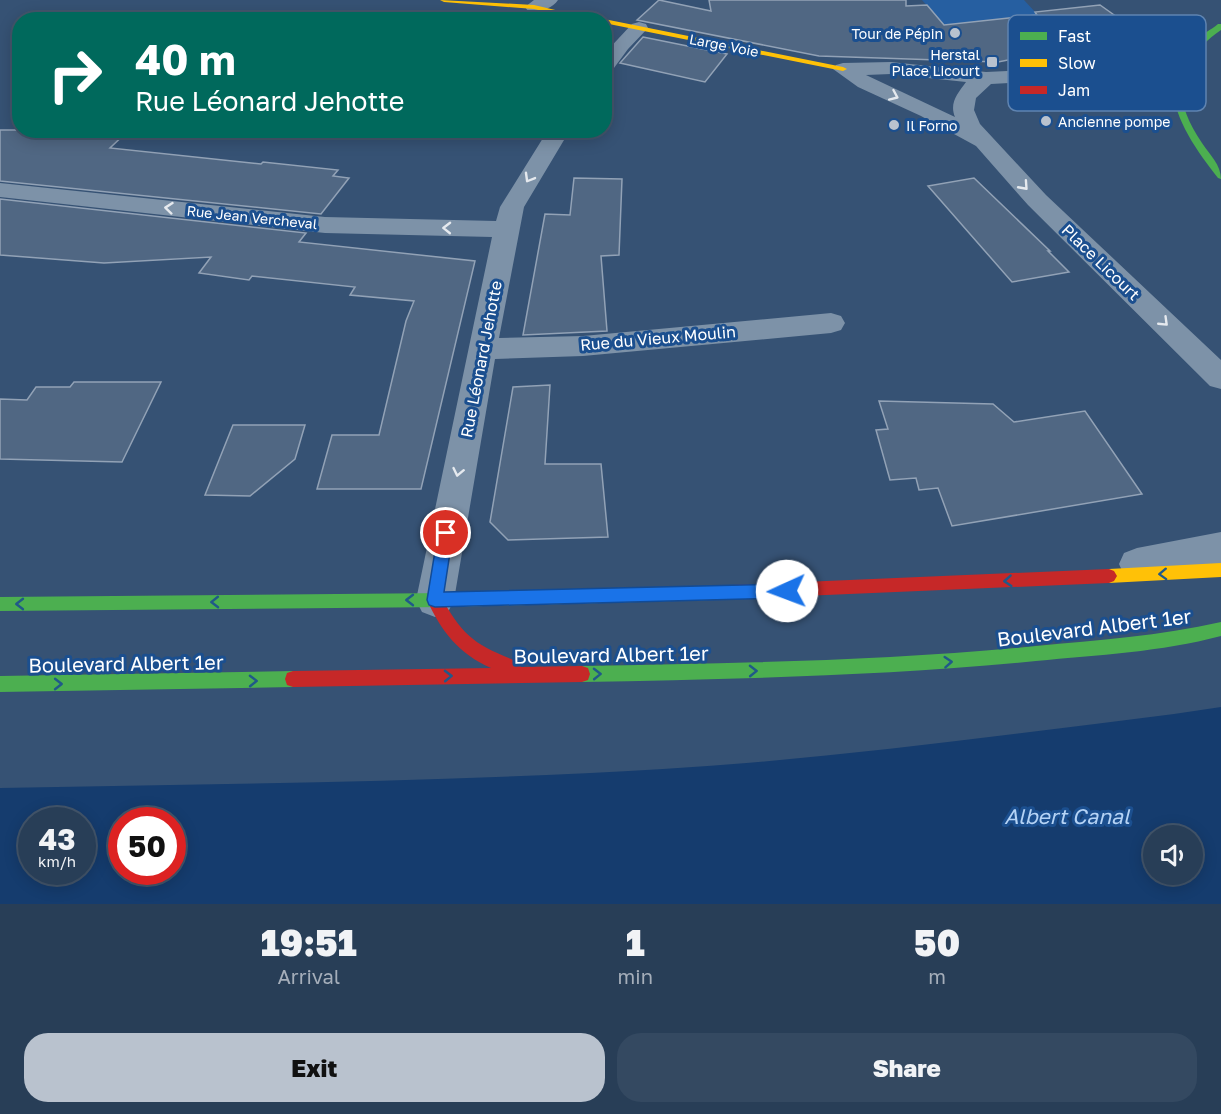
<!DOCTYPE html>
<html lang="en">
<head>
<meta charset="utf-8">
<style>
  :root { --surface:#283e57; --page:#344961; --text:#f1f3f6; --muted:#a5aeba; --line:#44576d; --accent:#b9c2ce }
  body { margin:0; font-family:"Golos Text",sans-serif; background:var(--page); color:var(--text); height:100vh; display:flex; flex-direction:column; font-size:22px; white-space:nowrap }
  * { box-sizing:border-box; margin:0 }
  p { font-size:20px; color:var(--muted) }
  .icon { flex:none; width:33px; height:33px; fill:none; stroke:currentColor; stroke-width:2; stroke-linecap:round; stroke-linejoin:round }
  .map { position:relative; height:904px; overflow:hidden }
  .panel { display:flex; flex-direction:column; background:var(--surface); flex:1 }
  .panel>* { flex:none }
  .top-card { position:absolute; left:12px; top:12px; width:600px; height:126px; border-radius:24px; box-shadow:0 3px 15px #0003,0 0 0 2px var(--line); background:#00695c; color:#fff; overflow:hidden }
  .buttons { position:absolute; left:1143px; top:825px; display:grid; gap:12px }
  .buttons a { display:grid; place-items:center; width:60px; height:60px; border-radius:50%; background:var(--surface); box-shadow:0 3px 15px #0003,0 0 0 2px var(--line); font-size:30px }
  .speed { position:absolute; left:18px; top:807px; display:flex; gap:12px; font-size:30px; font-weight:700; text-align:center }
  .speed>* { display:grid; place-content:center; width:78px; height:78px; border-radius:50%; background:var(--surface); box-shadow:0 3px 15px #0003,0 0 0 2px var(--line); line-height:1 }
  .speed small { font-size:15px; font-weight:400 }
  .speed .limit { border:9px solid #d22; background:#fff; color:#111 }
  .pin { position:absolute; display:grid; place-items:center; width:51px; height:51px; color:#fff; margin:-26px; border:3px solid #fff; border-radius:50%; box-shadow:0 2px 6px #0007 }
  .me { position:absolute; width:66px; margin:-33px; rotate:268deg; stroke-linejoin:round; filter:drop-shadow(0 0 4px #0008) }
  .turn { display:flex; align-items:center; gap:21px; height:126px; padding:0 24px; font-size:27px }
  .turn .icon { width:78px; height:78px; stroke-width:2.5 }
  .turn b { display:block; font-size:42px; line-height:51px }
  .eta { display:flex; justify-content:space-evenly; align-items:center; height:102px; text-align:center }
  .eta b { font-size:36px; font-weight:800; line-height:42px }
  .action { display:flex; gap:12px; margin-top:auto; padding:12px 24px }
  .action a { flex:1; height:69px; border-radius:24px; background:var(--accent); color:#111; font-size:24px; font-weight:800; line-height:69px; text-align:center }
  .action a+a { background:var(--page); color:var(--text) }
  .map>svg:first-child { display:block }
  .green { fill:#265fa1 }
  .water { fill:#153c6e; fill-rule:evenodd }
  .building { fill:#506783; stroke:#92a2b6; stroke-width:1.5 }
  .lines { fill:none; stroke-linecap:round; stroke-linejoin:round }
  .street { fill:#7d92a8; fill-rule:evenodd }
  .fast { fill:#4caf50; fill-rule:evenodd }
  .slow { fill:#ffc107; fill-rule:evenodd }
  .jam { fill:#c62828; fill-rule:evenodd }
  .oneway { stroke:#e5e9ee }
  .oneway2 { stroke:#205989 }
  .route { fill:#1a73e8; stroke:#114b97; stroke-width:1.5 }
  .poi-dot { fill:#b9c2ce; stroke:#1b4f8f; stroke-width:2 }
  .labels { text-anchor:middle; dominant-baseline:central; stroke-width:6; stroke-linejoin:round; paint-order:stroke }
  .far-poi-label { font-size:14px; fill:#fff; stroke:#1b4f8f; text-anchor:end }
  .far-street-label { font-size:14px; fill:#fff; stroke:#1b4f8f }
  .street-label { font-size:16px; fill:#fff; stroke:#1b4f8f }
  .near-street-label { font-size:20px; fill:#fff; stroke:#1b4f8f }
  .near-water-label { font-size:21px; font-style:italic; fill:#b5d3f5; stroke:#1b4f8f }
  .key { fill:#1b4f8f; stroke:#5f84b1; stroke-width:1.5 }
  .key-label { font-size:16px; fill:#fff }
</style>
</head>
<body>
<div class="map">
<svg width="1221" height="904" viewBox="0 0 1221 904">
  <rect width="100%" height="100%" fill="#365274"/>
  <path class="green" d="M922,0H1024L1048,26L958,28L954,24L944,25Z"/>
  <path class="water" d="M1221,707V904H0V788C221,784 442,782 663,769C834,759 1004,735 1174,714ZM32,820H82V872H32ZM122,820H172V872H122ZM1154,836H1192V874H1154Z"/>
  <path class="building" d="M659,0L711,11L709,0H906V6L927,5L944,25L1037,15L1035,12L1100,5L1141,34L998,62L819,56L637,20Z
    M643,37L727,54L705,82L620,63Z
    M0,130H129L110,148L261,164L263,162L338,170L333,176L349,178L321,214L0,181Z
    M574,178L622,179L619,255L601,256L607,331L523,335L545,214L570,215Z
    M974,178L1050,251H1048L1069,272L1012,282L928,186Z
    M0,199L306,233L299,242L475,261L421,489H317L332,435H379L406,321L414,301L350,295L355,287L252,276L249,280L199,273L211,257L104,263L0,255Z
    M74,382H161L122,462L0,459V399L27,400L36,387H70Z
    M550,385L545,464H601L608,537L508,540L490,522L513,387Z
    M879,401L993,404L1014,422L1085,411L1142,494L952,526L938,488L919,490L916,478L890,480L876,430L888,429Z
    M233,425H305L295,459L250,496L205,495Z"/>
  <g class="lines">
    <path class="street" d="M534,0H558C552,9 538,13 528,11L525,7Z
      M639,22L646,24L648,28L628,49L611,72L604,74V54L632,24Z
      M1157,54L1188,58L1191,62L1188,66L1181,68L1157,66L1066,80L991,84L976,98L974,110L980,124L1046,195L1221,360V389L1210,386L1028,205L976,146L921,116L858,87L833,69L836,65L843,63L891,62L986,72L1066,68ZM891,74L966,82C958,93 949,103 955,117L866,75Z
      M548,130H570L524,207L499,338L583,336L831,313L841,316L845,323L841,330L831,333L583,356L495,359L454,600L448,612L435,617L422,612L416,600L492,237L325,233L0,197V183L325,217L496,221L500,207Z
      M1221,532V564L1137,580L1124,575L1119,564L1124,553L1137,548Z"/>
    <path class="fast" d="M1218,24H1221V30C1174,63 1170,95 1202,143C1210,155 1221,165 1221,179L1218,178C1188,139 1147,84 1196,40C1202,34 1211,30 1218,24Z
      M448,593L453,595L456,600L453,605L448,607L0,611V597Z
      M1221,622V636C1161,652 1098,655 1036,661C885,676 734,679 582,682L576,680L574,674L576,668L582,666C734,663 885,661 1036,646C1098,640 1160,636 1221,622Z
      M293,671L299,673L301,679L299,685L293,687L0,692V676Z"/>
    <path class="slow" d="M440,0L534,5L598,20H582L534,9L444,2Z
      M604,19L843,67L847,69L843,71L604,23V20H601Z
      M1221,563V577L1109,583L1104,581L1101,576L1104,571L1109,569Z
      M708,586L713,588L716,593L713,598L708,600L448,607L443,605L440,600L443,595L448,593Z"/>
    <path class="jam" d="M1109,569L1114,571L1117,576L1114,581L1109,583L708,600L703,598L700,593L703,588L708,586Z
      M435,593L440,595C463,637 475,645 519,662L521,667L582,666L588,668L590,674L588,680L582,682L293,687L287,685L285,679L287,673L293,671L491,668C459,654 441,631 427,600L430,595Z"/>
  </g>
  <defs><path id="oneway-chevron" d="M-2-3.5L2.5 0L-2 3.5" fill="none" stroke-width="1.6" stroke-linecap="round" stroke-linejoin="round" transform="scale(1.5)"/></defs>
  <g class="oneway">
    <use href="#oneway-chevron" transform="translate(894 96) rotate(24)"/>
    <use href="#oneway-chevron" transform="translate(529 178) rotate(120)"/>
    <use href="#oneway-chevron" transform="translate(1024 186) rotate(48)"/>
    <use href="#oneway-chevron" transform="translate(169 208) rotate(-174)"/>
    <use href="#oneway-chevron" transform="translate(447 228) rotate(-179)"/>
    <use href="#oneway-chevron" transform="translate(1164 322) rotate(44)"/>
    <use href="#oneway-chevron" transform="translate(458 472) rotate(102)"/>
  </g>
  <g class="oneway2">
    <use href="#oneway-chevron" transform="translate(1163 574) rotate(178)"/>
    <use href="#oneway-chevron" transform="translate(1008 581) rotate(176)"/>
    <use href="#oneway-chevron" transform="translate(410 600) rotate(180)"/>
    <use href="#oneway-chevron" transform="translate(215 602) rotate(179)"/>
    <use href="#oneway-chevron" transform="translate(20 604) rotate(180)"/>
    <use href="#oneway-chevron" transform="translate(948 662) rotate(-4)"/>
    <use href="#oneway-chevron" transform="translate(753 671) rotate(-1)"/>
    <use href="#oneway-chevron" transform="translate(597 674) rotate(-1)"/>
    <use href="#oneway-chevron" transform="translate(448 676) rotate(-1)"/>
    <use href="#oneway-chevron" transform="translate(253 681) rotate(-1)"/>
    <use href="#oneway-chevron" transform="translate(58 684)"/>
  </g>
  <path class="route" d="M446,526L451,528L453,533L444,592L787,584L792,586L795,591L792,595L787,598L435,607L429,605L427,600L438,533L440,528Z"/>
  <g class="poi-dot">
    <circle cx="955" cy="33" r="6"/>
    <rect x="986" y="56" width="12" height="12" rx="3"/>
    <circle cx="1046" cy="121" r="6"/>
    <circle cx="894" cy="125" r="6"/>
  </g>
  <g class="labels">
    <g class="far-poi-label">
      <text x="943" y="33">Tour de Pépin</text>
      <text x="980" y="54">Herstal<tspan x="980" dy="16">Place Licourt</tspan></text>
      <text x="1058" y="121" text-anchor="start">Ancienne pompe</text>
      <text x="906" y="125" text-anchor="start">Il Forno</text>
    </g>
    <g class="far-street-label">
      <text transform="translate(724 45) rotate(11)">Large Voie</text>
      <text transform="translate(252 217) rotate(6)">Rue Jean Vercheval</text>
    </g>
    <g class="street-label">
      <text transform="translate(1101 262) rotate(44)">Place Licourt</text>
      <text transform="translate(658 338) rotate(-5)">Rue du Vieux Moulin</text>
      <text transform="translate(481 359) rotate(-79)">Rue Léonard Jehotte</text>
    </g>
    <g class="near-street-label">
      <text transform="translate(1094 627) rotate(-7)">Boulevard Albert 1er</text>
      <text transform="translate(611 654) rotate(-1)">Boulevard Albert 1er</text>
      <text transform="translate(126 663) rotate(-1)">Boulevard Albert 1er</text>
    </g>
    <g class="near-water-label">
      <text x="1067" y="816">Albert Canal</text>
    </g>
  </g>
  <rect x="1008" y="15" width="198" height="96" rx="9" class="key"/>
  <rect x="1020" y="32" width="27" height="8" fill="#4caf50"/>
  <rect x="1020" y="59" width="27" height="8" fill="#ffc107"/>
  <rect x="1020" y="86" width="27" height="8" fill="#c62828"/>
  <g class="key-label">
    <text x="1058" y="42">Fast</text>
    <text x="1058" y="69">Slow</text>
    <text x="1058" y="96">Jam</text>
  </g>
</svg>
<div class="buttons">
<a><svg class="icon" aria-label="sound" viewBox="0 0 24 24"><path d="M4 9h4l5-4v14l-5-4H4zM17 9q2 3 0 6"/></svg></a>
</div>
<div class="speed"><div>43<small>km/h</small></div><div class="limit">50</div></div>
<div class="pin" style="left:446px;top:533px;background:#d93025"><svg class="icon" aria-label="arrive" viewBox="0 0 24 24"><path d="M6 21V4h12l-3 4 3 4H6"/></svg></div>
<svg class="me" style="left:787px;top:591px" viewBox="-20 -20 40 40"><circle r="19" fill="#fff"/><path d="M0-13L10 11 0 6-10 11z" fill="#1a73e8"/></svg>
<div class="top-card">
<div class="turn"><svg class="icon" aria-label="right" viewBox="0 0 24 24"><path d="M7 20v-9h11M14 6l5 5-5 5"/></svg><div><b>40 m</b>Rue Léonard Jehotte</div></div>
</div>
</div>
<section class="panel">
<div class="eta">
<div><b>19:51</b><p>Arrival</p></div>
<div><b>1</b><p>min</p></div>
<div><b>50</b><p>m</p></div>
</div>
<div class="action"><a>Exit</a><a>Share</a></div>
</section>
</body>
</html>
